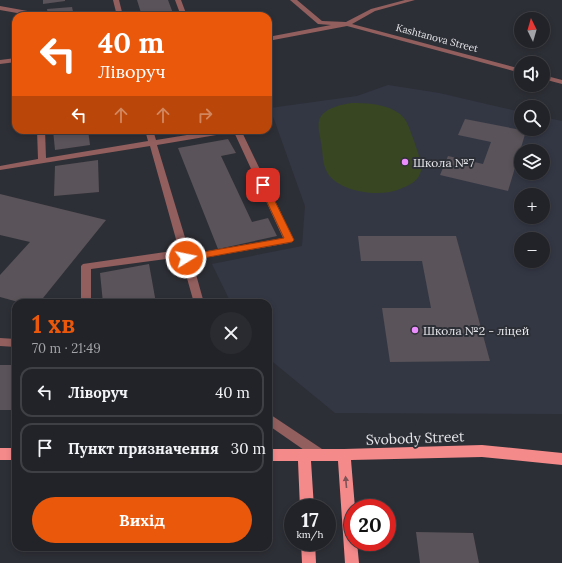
<!DOCTYPE html>
<html lang="uk">
<head>
<meta charset="utf-8">
<style>
  :root { --surface:#222328; --page:#2a2b30; --text:#f1f3f6; --muted:#a2a4a8; --line:#3f4045; --accent:#ea580c }
  body { margin:0; font-family:Lora,serif; background:var(--page); color:var(--text); height:100vh; display:flex; flex-direction:column; font-size:15px; white-space:nowrap }
  * { box-sizing:border-box; margin:0 }
  p { font-size:13px; color:var(--muted) }
  .icon { flex:none; width:22px; height:22px; fill:none; stroke:currentColor; stroke-width:2; stroke-linecap:round; stroke-linejoin:round }
  .map { position:relative; flex:1; overflow:hidden }
  .sheet { position:absolute; left:12px; top:299px; width:260px; height:252px; display:flex; flex-direction:column; background:var(--surface); border-radius:12px; box-shadow:0 2px 6px #0003,0 0 0 1px var(--line) }
  .sheet>* { flex:none }
  .hud { position:absolute; left:12px; top:12px; width:260px; height:122px; border-radius:12px; box-shadow:0 2px 6px #0003,0 0 0 1px var(--line); background:#ea580c; color:#fff; overflow:hidden }
  .needle { width:26px; rotate:355deg }
  .controls { position:absolute; left:514px; top:12px; display:grid; gap:8px }
  .controls a { display:grid; place-items:center; width:36px; height:36px; border-radius:50%; background:var(--surface); box-shadow:0 2px 6px #0003,0 0 0 1px var(--line); font-size:20px }
  .speed { position:absolute; left:284px; top:499px; display:flex; gap:8px; font-size:20px; font-weight:700; text-align:center }
  .speed>* { display:grid; place-content:center; width:52px; height:52px; border-radius:50%; background:var(--surface); box-shadow:0 2px 6px #0003,0 0 0 1px var(--line); line-height:1 }
  .speed small { font-size:10px; font-weight:400 }
  .speed .limit { border:6px solid #d22; background:#fff; color:#111 }
  .pin { position:absolute; display:grid; place-items:center; width:34px; height:34px; color:#fff; margin:-17px; border-radius:8px; box-shadow:0 2px 6px #0006 }
  .me { position:absolute; width:44px; margin:-22px; rotate:80deg; stroke-linejoin:round; filter:drop-shadow(0 0 3px #0008) }
  .turn { display:flex; align-items:center; gap:14px; height:84px; padding:0 20px; font-size:18px }
  .turn .icon { width:52px; height:52px; stroke-width:2.5 }
  .turn b { display:block; font-size:28px; line-height:34px }
  .lanes { display:flex; align-items:center; height:38px; padding:0 20px; background:#0003; justify-content:center; gap:20px; direction:ltr }
  .lanes .off { opacity:.35 }
  .round { display:grid; place-items:center; flex:none; width:42px; height:42px; border-radius:21px; background:var(--page) }
  .overview { display:flex; align-items:center; justify-content:space-between; height:68px; padding:0 20px }
  h1 { font-size:24px; font-weight:700; line-height:30px; color:var(--accent) }
  .primary-button { display:flex; gap:8px; margin-top:auto; padding:8px 20px }
  .primary-button a { flex:1; height:46px; border-radius:24px; background:var(--accent); color:#fff; font-size:16px; font-weight:700; line-height:46px; text-align:center }
  ul { padding:0; list-style:none }
  li { display:flex; align-items:center; gap:12px; height:50px; margin:0 8px 6px; padding:0 12px; border:2px solid var(--line); border-radius:12px }
  li div { flex:1 }
  li b { display:block; font-size:15px }
  li em { font-style:normal }
  .map>svg:first-child { display:block }
  .built { fill:#333744; fill-rule:evenodd }
  .green { fill:#384622 }
  .building { fill:#5a5359 }
  .lines { fill:none; stroke-linecap:round; stroke-linejoin:round }
  .minor { fill:#935f5e; fill-rule:evenodd }
  .major { fill:#f58a8b; fill-rule:evenodd }
  .oneway { fill:#7d5358 }
  .route { fill:#ea580c; stroke:#983908 }
  .poi-dot { fill:#eb8dfc; stroke:#2d2f36; stroke-width:1.5 }
  .labels { text-anchor:middle; dominant-baseline:central; stroke-width:4; stroke-linejoin:round; paint-order:stroke }
  .far-street-label { font-size:10px; fill:#e5e6eb; stroke:#2d2f36 }
  .poi-label { font-size:12px; fill:#e5e6eb; stroke:#2d2f36; text-anchor:start }
  .near-street-label { font-size:14px; fill:#e5e6eb; stroke:#2d2f36 }
</style>
</head>
<body>
<div class="map">
<svg width="562" height="563" viewBox="0 0 562 563">
  <rect width="100%" height="100%" fill="#2d2f36"/>
  <path class="built" d="M388,85L439,93L521,112V129H543V117L562,121V414L335,413L268,358V303H231L212,264L302,246L305,206L270,108L357,96ZM521,151H543V173H521ZM521,195H543V217H521ZM521,239H543V261H521Z"/>
  <path class="green" d="M351,103C368,103 387,104 400,114C402,116 405,119 406,121C409,125 422,163 422,167C422,169 420,174 419,176C415,183 407,186 400,189C380,198 335,192 326,170C322,162 323,151 321,143C320,134 316,124 321,116C328,107 341,105 351,103Z"/>
  <path class="building" d="M43,0H65V1L43,4Z
    M137,0H168L174,16H142Z
    M72,7L74,16H48L47,9Z
    M465,119L526,131L508,191L440,175L448,156L483,164L491,142L458,135Z
    M53,130H88L90,145L55,150Z
    M228,139L236,153L221,156L252,222L268,218L277,236L218,249L178,148Z
    M98,160L99,192L54,196L55,166Z
    M0,194L106,220L39,303H22L0,297V275L30,242L0,235Z
    M358,236H456L490,361L390,362L382,308H431L422,261H361Z
    M149,264L156,303H103L100,273Z
    M0,365H16V410H0Z
    M416,532L473,533L479,563H420Z"/>
  <g class="lines">
    <path class="minor" d="M113,0H119L123,16H117Z
      M175,0H181L187,16H181Z
      M290,0H297L322,21L346,22L371,9L405,0H415L375,11L352,24L521,69V73L347,26L268,41V37L331,25L318,24Z
      M0,6L33,12L34,16L0,10Z
      M16,58V62L0,64V60Z
      M543,75L562,80V84L543,79Z
      M37,130H45L46,158L148,141L145,130H153L156,140L218,130H241L294,240L289,243L192,260L204,303H194L181,257L91,269V303H81V266L83,264L179,250L150,146L0,170V166L38,159ZM234,132L283,238L190,254L157,145Z
      M0,338L16,339V347L0,346Z
      M268,413L325,451L327,455L325,459L321,461L317,459L268,425Z"/>
    <path class="major" d="M482,445L562,453V465L482,457L351,460L355,508H353V542H357L359,563H345L338,461H311L314,508H300L298,461H268V449H344Z
      M0,448H16V460H0Z
      M301,542H315L316,563H302Z"/>
  </g>
  <defs><path id="oneway-solid" d="M-6-.8H1V-3.2L6.5 0L1 3.2V.8H-6Z"/></defs>
  <use class="oneway" href="#oneway-solid" transform="translate(346 482) rotate(-95)"/>
  <path class="route" d="M261,183H263L267,185L294,240L292,242L186,261L183,260L182,258L186,255L284,238L259,185Z"/>
  <g class="poi-dot">
    <circle cx="405" cy="162" r="4"/>
    <circle cx="415" cy="330" r="4"/>
  </g>
  <g class="labels">
    <g class="far-street-label">
      <text transform="translate(437 38) rotate(15)">Kashtanova Street</text>
    </g>
    <g class="poi-label">
      <text x="413" y="162">Школа №7</text>
      <text x="423" y="330">Школа №2 - ліцей</text>
    </g>
    <g class="near-street-label">
      <text transform="translate(415 438) rotate(-2)">Svobody Street</text>
    </g>
  </g>
</svg>
<div class="controls">
<a><svg class="needle" viewBox="-14 -14 28 28"><path d="M0-13l5 13h-10z" fill="#e53935"/><path d="M0 13l5-13h-10z" fill="#a2a4a8"/></svg></a>
<a><svg class="icon" aria-label="sound" viewBox="0 0 24 24"><path d="M4 9h4l5-4v14l-5-4H4zM17 9q2 3 0 6"/></svg></a>
<a><svg class="icon" aria-label="search" viewBox="0 0 24 24"><circle cx="10" cy="10" r="6"/><path d="M15 15l6 6"/></svg></a>
<a><svg class="icon" aria-label="layers" viewBox="0 0 24 24"><path d="M12 4l9 5-9 5-9-5zM3 14l9 5 9-5"/></svg></a>
<a>+</a>
<a>−</a>
</div>
<div class="speed"><div>17<small>km/h</small></div><div class="limit">20</div></div>
<div class="pin" style="left:263px;top:185px;background:#d93025"><svg class="icon" aria-label="arrive" viewBox="0 0 24 24"><path d="M6 21V4h12l-3 4 3 4H6"/></svg></div>
<svg class="me" style="left:186px;top:258px" viewBox="-20 -20 40 40"><circle r="17" fill="#ea580c" stroke="#fff" stroke-width="3"/><path d="M0-11L8 9 0 5-8 9z" fill="#fff"/></svg>
<div class="hud">
<div class="turn"><svg class="icon" aria-label="left" viewBox="0 0 24 24"><path d="M17 20v-9H6M10 6l-5 5 5 5"/></svg><div><b>40 m</b>Ліворуч</div></div>
<div class="lanes"><svg class="icon" aria-label="left" viewBox="0 0 24 24"><path d="M17 20v-9H6M10 6l-5 5 5 5"/></svg><svg class="icon off" aria-label="ahead" viewBox="0 0 24 24"><path d="M12 20V5M6 11l6-6 6 6"/></svg><svg class="icon off" aria-label="ahead" viewBox="0 0 24 24"><path d="M12 20V5M6 11l6-6 6 6"/></svg><svg class="icon off" aria-label="right" viewBox="0 0 24 24"><path d="M7 20v-9h11M14 6l5 5-5 5"/></svg></div>
</div>
<section class="sheet">
<div class="overview"><div><h1>1 хв</h1><p>70 m · 21:49</p></div><a class="round"><svg class="icon" aria-label="close" viewBox="0 0 24 24"><path d="M6 6l12 12M18 6L6 18"/></svg></a></div>
<ul>
<li><svg class="icon" aria-label="left" viewBox="0 0 24 24"><path d="M17 20v-9H6M10 6l-5 5 5 5"/></svg><div><b>Ліворуч</b></div><em>40 m</em></li>
<li><svg class="icon" aria-label="arrive" viewBox="0 0 24 24"><path d="M6 21V4h12l-3 4 3 4H6"/></svg><div><b>Пункт призначення</b></div><em>30 m</em></li>
</ul>
<div class="primary-button"><a>Вихід</a></div>
</section>
</div>
</body>
</html>
